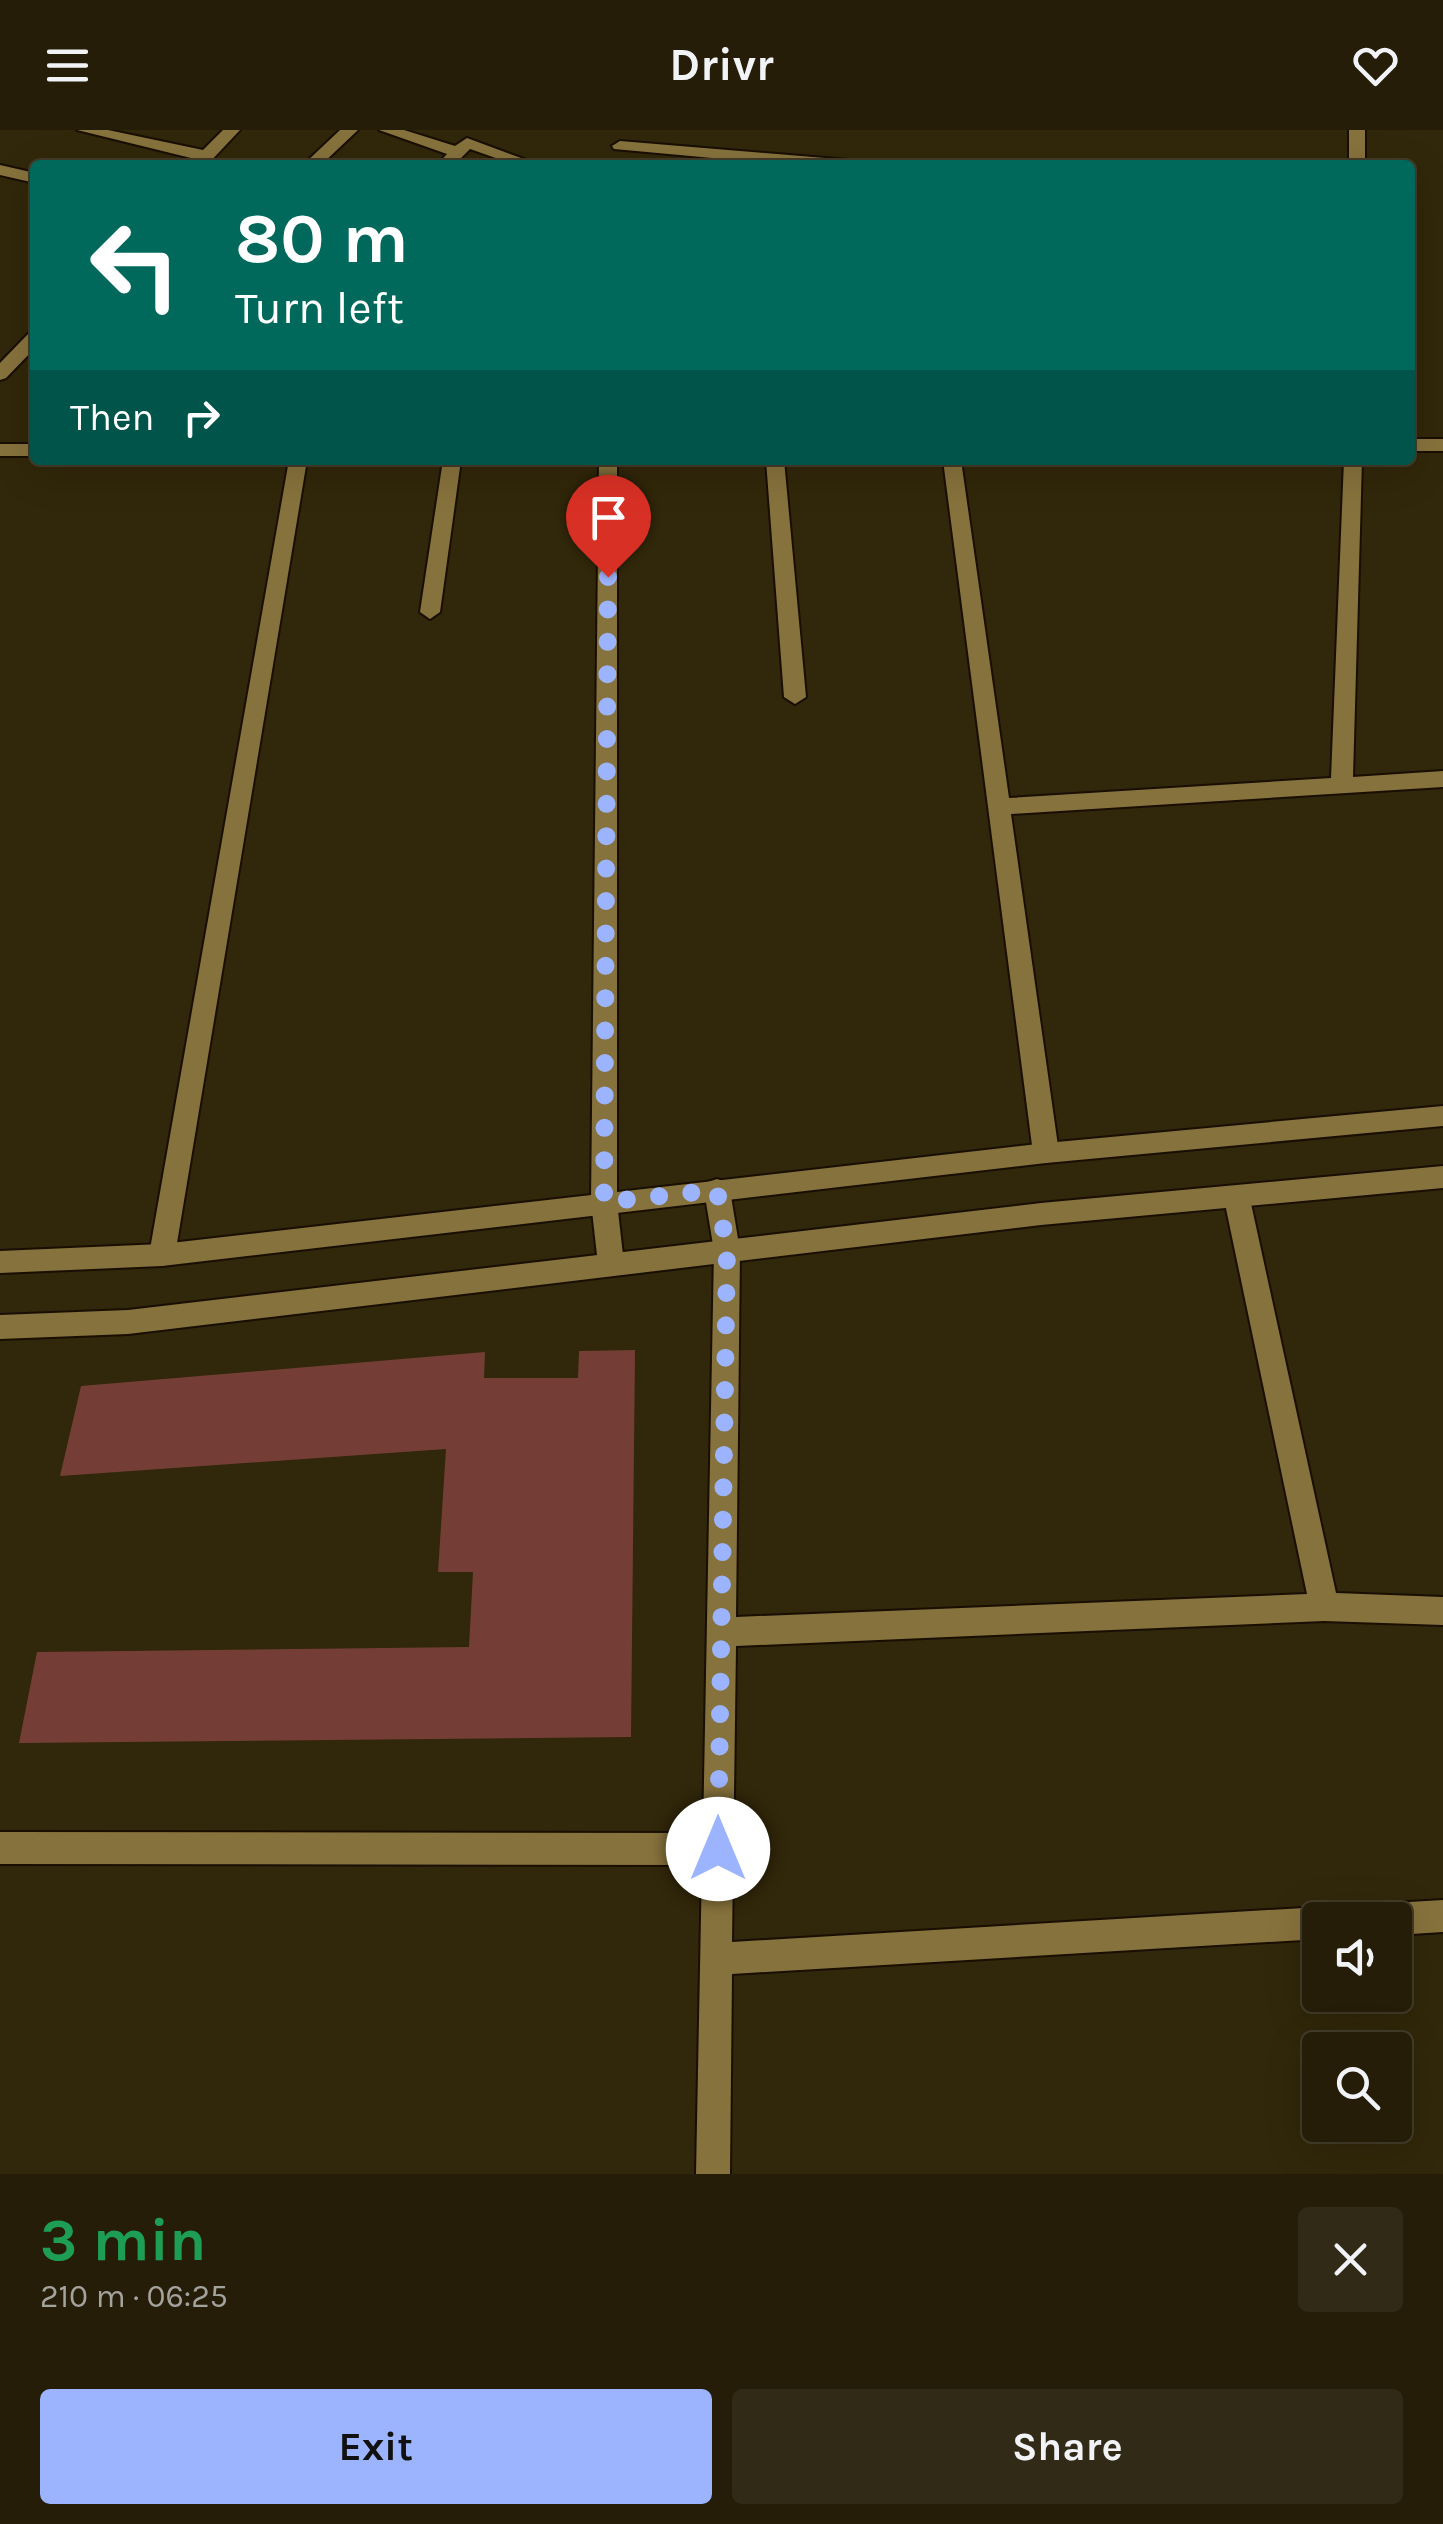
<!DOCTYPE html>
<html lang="en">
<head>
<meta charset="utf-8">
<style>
  :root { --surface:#251d08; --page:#312a16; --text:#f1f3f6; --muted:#a3a29c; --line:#423b29; --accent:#9cb4fd }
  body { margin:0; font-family:Karla,sans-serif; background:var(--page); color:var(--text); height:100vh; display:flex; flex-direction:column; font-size:38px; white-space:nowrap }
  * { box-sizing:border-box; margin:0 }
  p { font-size:32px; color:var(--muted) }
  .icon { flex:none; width:55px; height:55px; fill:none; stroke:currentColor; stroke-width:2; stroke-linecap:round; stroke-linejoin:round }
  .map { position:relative; height:2044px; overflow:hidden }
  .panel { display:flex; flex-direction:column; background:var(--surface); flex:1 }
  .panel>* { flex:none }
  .banner { position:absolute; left:30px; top:30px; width:1385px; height:305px; border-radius:10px; box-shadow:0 10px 40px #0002,0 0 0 2px var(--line); background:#00695c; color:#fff; overflow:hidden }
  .buttons { position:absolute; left:1302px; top:1772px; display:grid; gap:20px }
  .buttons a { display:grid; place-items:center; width:110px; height:110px; border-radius:10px; background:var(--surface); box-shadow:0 10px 40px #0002,0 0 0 2px var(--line); font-size:50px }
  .pin { position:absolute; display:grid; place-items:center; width:85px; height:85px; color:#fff; margin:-102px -42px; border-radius:50% 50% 50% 0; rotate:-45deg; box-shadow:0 0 10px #0007 }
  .pin .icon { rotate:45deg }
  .me { position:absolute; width:110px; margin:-55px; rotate:0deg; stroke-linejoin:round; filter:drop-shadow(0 0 8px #0008) }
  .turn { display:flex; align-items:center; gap:35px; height:210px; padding:0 40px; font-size:45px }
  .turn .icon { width:130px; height:130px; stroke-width:2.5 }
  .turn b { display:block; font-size:70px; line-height:85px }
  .then { display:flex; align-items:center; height:95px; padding:0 40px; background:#0003; gap:20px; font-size:38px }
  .round { display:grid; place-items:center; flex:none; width:105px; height:105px; border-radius:10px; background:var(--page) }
  .summary { display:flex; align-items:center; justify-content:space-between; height:170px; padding:0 40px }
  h1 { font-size:60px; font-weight:700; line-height:75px; color:#1e9e55 }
  .button { display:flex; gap:20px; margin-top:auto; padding:20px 40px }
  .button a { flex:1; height:115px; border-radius:10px; background:var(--accent); color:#111; font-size:40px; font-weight:700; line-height:115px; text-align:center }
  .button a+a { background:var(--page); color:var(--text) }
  header { display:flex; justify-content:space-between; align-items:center; height:130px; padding:0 40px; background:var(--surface); font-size:45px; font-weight:700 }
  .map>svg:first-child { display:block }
  .building { fill:#743e36 }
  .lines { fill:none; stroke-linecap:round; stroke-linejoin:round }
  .minor-casing { stroke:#190f00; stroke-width:4 }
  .secondary-casing { stroke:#190f00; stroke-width:4 }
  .minor { fill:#86723c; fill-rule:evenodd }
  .secondary { fill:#86723c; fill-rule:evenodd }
  .route { stroke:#9cb4fd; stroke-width:18; stroke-dasharray:0 32.4 }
</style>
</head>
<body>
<header><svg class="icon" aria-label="menu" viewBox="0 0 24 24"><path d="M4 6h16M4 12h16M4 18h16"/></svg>Drivr<svg class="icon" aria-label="heart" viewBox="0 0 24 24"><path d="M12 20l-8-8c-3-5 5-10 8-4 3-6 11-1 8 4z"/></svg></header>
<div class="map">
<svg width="1443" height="2044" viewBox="0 0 1443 2044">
  <rect width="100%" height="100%" fill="#31270a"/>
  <path class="building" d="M635,1220L631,1607L19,1613L37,1522L469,1517L473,1442H438L446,1319L60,1346L81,1256L485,1222L484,1248H578L579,1221Z"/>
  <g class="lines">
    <defs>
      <path id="minor" d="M77,0H108L203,20L223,0H240L207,35H190L195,29Z
        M340,0H358L321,35H303Z
        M379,0H404L455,16L467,8L540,35H516L470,19L454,35H437L447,24Z
        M1349,0H1365V35H1349Z
        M620,11L849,30L857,35H790L614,19L612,16Z
        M0,35L35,43V53L0,45Z
        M35,202V218L6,248L0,250V233L29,203Z
        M1410,309H1443V321H1410Z
        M0,314H35V326H0Z
        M289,330H307L175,1125L171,1133L162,1136L153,1133L149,1125Z
        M443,330H461L440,482L430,489L420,482Z
        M599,330H617V1072L624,1134L620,1142L611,1145L602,1142L598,1134L591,1072Z
        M766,330H784L806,567L795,574L784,567Z
        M943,330H961L1009,668L1331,648L1344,330H1362L1353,647L1443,641V657L1011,684L1059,1023L1055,1030L1046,1033L1037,1030L1033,1023Z
        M717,1049L726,1052L730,1060L740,1121L736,1487L1307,1464L1224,1069L1228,1061L1237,1058L1246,1061L1250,1069L1336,1463L1443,1467V1495L1324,1491L736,1516L732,1812L1320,1777L1331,1782L1335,1790H1320V1809L732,1844L730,2044H696L702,1735L0,1734V1702L703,1703L714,1121L704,1060L708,1052Z
        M1443,1770V1802L1395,1805V1790H1360L1365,1779L1376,1774Z"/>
      <path id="secondary" d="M1443,976V996L1046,1033L162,1136L0,1143V1121L162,1114L1046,1013Z
        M1443,1036V1058L1041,1095L128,1204L0,1209V1185L128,1180L1041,1073Z"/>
    </defs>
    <use href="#minor" class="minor-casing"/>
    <use href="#secondary" class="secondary-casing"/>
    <use href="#minor" class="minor"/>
    <use href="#secondary" class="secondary"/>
  </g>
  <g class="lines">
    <path class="route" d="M608,447L604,1072L717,1060L727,1121L718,1719"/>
  </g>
</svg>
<div class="buttons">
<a><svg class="icon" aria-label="sound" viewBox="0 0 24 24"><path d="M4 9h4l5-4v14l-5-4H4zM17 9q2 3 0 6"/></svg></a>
<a><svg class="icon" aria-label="search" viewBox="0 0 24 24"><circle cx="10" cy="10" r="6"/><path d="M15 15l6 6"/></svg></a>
</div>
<div class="pin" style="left:608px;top:447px;background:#d93025"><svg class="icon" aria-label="arrive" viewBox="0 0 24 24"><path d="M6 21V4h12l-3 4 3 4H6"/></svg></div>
<svg class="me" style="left:718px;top:1719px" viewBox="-20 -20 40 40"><circle r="19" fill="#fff"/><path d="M0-13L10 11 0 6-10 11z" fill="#9cb4fd"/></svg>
<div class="banner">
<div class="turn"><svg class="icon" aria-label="left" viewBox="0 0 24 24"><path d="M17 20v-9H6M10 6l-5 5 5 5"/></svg><div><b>80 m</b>Turn left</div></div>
<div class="then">Then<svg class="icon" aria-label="right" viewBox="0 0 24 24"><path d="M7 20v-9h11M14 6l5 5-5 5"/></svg></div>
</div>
</div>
<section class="panel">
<div class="summary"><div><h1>3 min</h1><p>210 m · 06:25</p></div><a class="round"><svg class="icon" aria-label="close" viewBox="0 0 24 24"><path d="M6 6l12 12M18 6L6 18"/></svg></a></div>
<div class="button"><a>Exit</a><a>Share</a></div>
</section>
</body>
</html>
